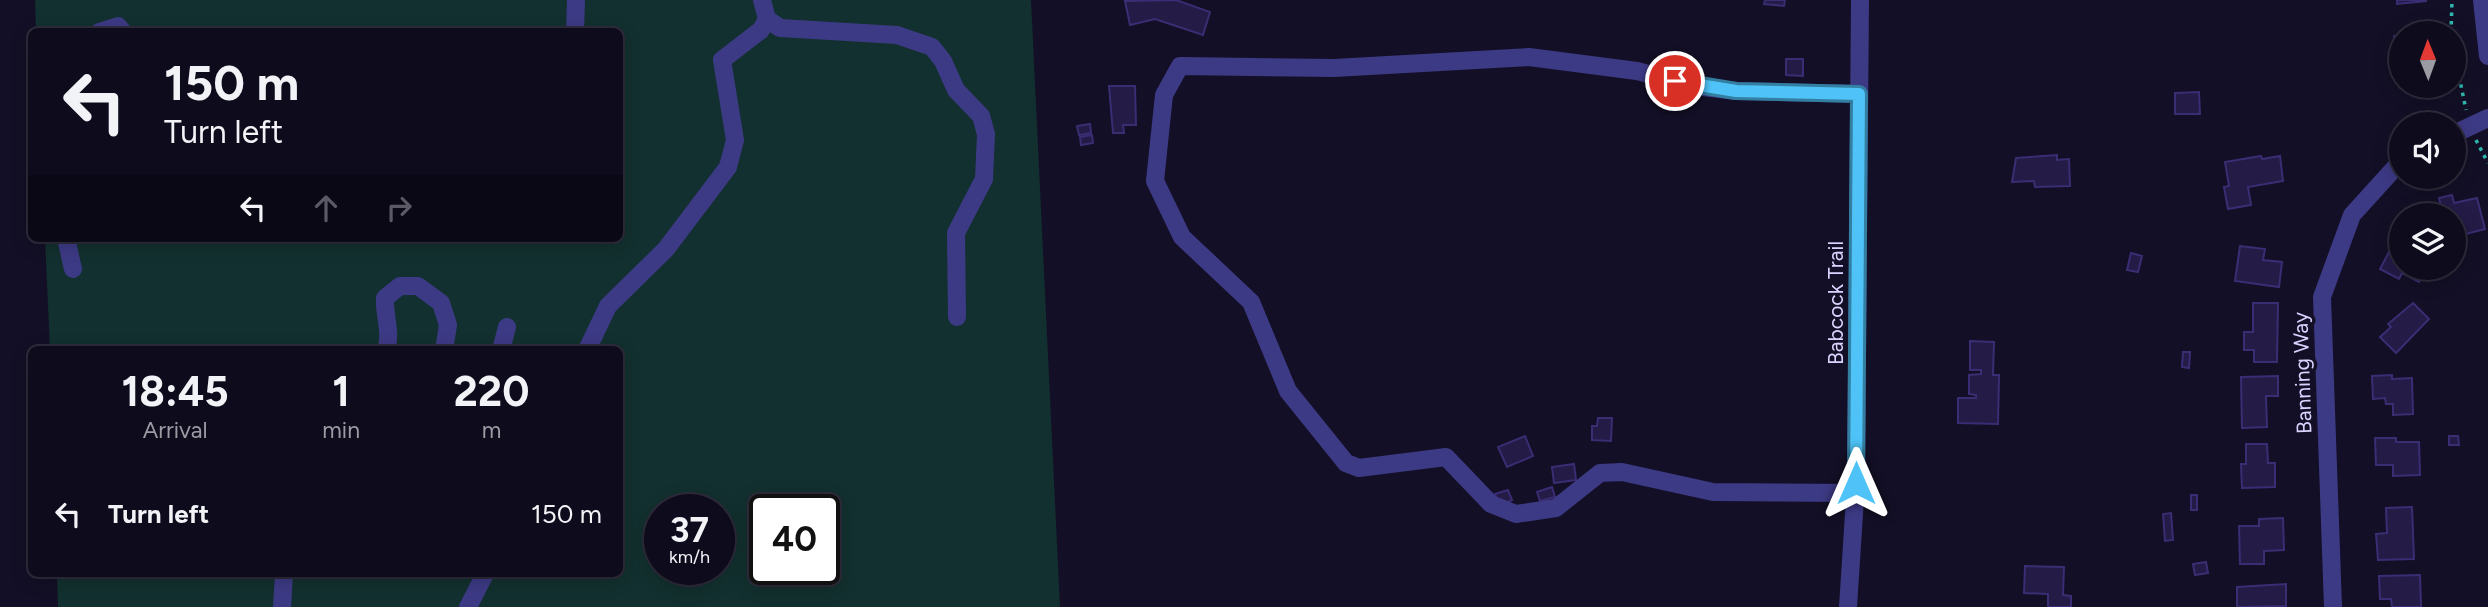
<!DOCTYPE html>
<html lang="en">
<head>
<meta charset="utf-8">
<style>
  :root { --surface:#0e0b1c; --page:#1c1929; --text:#f1f3f6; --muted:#9b9ba3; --line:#2e2b3b }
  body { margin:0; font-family:Figtree,sans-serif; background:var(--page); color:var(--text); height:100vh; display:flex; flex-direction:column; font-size:26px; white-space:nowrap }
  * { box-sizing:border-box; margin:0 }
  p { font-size:23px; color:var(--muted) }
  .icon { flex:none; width:38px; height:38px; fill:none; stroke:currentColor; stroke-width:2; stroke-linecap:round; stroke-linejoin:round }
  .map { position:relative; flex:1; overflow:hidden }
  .drawer { position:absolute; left:28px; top:346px; width:595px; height:231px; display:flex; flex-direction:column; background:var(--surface); border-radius:10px; box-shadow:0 4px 18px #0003,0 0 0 2px var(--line) }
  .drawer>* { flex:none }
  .banner { position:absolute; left:28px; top:28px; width:595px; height:214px; border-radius:10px; box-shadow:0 4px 18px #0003,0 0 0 2px var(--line); background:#0e0b1c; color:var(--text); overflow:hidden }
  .needle { width:46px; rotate:359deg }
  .fabs { position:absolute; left:2389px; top:21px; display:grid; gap:14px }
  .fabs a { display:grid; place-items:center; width:77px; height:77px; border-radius:50%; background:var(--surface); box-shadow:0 4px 18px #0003,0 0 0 2px var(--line); font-size:35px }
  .speed { position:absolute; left:644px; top:494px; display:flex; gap:14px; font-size:35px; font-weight:700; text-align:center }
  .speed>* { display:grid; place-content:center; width:91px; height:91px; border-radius:50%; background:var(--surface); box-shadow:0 4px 18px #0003,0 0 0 2px var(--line); line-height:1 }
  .speed small { font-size:18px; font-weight:400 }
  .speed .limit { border:4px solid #111; border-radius:10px; background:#fff; color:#111 }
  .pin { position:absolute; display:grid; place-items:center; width:60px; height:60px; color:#fff; margin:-30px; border:4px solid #fff; border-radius:50%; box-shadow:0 2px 7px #0007 }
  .me { position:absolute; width:77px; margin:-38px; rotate:0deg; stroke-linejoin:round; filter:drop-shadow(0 0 5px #0008) }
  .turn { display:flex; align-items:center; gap:24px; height:147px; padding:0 21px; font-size:32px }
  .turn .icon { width:91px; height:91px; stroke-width:2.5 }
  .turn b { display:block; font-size:49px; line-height:60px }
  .lanes { display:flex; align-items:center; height:66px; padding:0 21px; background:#0003; justify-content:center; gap:35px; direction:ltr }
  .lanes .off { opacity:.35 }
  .eta { display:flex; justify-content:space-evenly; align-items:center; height:119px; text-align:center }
  .eta b { font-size:42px; font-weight:700; line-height:49px }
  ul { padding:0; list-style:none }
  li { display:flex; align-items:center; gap:21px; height:98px; padding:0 21px }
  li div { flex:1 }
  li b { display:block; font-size:26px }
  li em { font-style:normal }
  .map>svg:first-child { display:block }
  .green { fill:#12302f; fill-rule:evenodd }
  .building { fill:#241b47; stroke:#3b2d73; stroke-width:2 }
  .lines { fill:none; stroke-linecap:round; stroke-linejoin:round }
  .path { stroke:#2fb8b0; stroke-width:3.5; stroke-dasharray:3.5 5; stroke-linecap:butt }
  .minor { stroke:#3d3a85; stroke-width:18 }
  .route-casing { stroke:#337fa1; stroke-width:18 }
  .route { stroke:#4fc3f7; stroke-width:12 }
  .labels { text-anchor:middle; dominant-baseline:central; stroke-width:7; stroke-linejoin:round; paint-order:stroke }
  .street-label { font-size:21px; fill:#d9d4ff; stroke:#130f26 }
</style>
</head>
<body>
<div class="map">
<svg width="2488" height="607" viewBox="0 0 2488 607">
  <rect width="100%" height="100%" fill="#130f26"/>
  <path class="green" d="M35,0H1031L1060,607H58L57,574H620V350H50L45,238H620V32L36,31ZM660,509H719V569H660ZM765,509H824V569H765Z"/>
  <path class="building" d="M1176,0L1210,12L1203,35L1155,19L1130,25L1125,1Z
    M1765,0H1785L1784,6L1764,4Z
    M2397,0H2426V1L2397,4Z
    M2401,35V58H2397L2394,36Z
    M1786,59H1803V76L1786,75Z
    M1109,86H1135L1136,125H1123L1124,133H1113Z
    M2199,92L2200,114H2175V93Z
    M1090,124L1091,133L1079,135L1077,126Z
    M1092,135L1093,143L1081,145L1080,137Z
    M2057,155V160L2069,159L2070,186L2035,187L2034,181L2012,182L2016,158Z
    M2261,156L2262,159L2280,156L2283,181L2248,187L2251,205L2228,209L2224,187L2229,186L2225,162Z
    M2452,195L2454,203L2477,198L2485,229L2454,237V215H2443L2439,198Z
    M2240,246L2265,249L2263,260L2282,262L2279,287L2235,281Z
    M2400,247L2401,268H2427L2419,282L2402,273L2399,279L2380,269L2390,250L2396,253Z
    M2131,253L2142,256L2138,272L2127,270Z
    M2253,303H2278L2277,362H2254V350H2244V332H2253Z
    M2413,303L2429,319L2396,353L2380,337L2391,327L2388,324Z
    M1970,341L1994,342L1993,375H1999L1998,424L1958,423V398H1976V395L1969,394V375L1981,374V370H1970Z
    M2183,352H2190L2189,368L2182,367Z
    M2392,375V379L2412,378L2413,414L2393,415V404H2386L2385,398L2373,399L2372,376Z
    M2278,376V396H2266L2267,427L2242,428L2241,377Z
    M1598,418H1612L1611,441L1592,440V426H1597Z
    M1525,436L1533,456L1507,467L1498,447Z
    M2449,436H2458L2459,445H2449Z
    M2375,438H2396V442H2419L2420,475L2393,476V465H2376Z
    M2246,444H2267L2268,463H2275V487L2242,488L2241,464H2246Z
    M1574,464L1576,480L1554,483L1552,467Z
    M1552,487L1555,497L1540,501L1537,492Z
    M1508,490L1512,500L1500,506L1495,494Z
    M2191,495H2197V510H2191Z
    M2412,507L2414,559L2378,560L2376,534L2387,533L2386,508Z
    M2171,513L2173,540L2165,541L2163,514Z
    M2283,518L2284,550L2264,551V564H2240L2239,526H2259V519Z
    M2206,562L2208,573L2195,575L2193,564Z
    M2025,566L2064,567L2063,595L2071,596V607H2048V594L2024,593Z
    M2420,575L2421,607H2392L2391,599H2380L2379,576Z
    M2286,584V606L2237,607V587Z"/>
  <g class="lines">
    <path class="path" d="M2451,33L2452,0
      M2454,51L2466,110
      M2476,140L2488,163"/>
    <path class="minor" d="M762,0L767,19L780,28L897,35L932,47L943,61L956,90L981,116L986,134L984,179L956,233L957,317
      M2482,0L2488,56
      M99,32L118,26L123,32
      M575,32L576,0
      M2454,134L2488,118
      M66,238L73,269
      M386,350C392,333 384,316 385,298L400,286H418L441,303L448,325L444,350
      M501,350L507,327
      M587,350L608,306L666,249L728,167L735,140L722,60L761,30L767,19
      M1856,493L1713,492L1622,472L1600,473L1556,508L1516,514L1491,504L1446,457L1359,468L1346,463L1288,391L1251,302L1182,237L1155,181L1164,95L1180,66L1334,68L1529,57L1637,71L1695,86L1736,91L1859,94
      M282,607L284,574
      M468,607L485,574
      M1848,607L1856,483L1860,0
      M2333,607L2322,297L2352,215L2401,161"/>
  </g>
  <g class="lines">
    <defs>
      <path id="route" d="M1675,81L1736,91L1859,94L1856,483"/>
    </defs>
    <use href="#route" class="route-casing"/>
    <use href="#route" class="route"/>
  </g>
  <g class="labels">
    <g class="street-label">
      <text transform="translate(1835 303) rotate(-90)">Babcock Trail</text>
      <text transform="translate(2302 373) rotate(-92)">Banning Way</text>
    </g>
  </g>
</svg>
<div class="fabs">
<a><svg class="needle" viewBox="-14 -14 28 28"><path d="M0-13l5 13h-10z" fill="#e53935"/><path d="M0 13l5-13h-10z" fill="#9b9ba3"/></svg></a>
<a><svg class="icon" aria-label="sound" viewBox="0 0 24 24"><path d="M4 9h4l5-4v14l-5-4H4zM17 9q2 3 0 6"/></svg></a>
<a><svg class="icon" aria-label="layers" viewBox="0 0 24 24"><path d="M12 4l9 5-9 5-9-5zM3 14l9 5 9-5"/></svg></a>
</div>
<div class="speed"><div>37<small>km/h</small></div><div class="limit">40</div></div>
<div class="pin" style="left:1675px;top:81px;background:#d93025"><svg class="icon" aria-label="arrive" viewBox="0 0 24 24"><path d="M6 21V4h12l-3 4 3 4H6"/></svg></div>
<svg class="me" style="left:1856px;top:483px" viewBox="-20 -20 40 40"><path d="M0-17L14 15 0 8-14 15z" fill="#4fc3f7" stroke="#fff" stroke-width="4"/></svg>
<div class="banner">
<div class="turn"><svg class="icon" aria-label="left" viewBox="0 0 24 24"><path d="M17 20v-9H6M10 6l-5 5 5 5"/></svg><div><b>150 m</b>Turn left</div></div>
<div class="lanes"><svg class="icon" aria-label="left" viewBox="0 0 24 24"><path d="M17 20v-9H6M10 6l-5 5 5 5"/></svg><svg class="icon off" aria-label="ahead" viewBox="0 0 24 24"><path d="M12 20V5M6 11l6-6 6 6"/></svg><svg class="icon off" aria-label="right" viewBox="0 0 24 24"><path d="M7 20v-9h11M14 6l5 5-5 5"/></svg></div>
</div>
<section class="drawer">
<div class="eta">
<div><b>18:45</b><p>Arrival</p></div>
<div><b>1</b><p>min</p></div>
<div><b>220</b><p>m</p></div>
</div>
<ul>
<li><svg class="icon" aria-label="left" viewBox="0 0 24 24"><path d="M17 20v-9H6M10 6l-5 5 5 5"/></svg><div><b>Turn left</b></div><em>150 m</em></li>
</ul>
</section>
</div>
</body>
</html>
